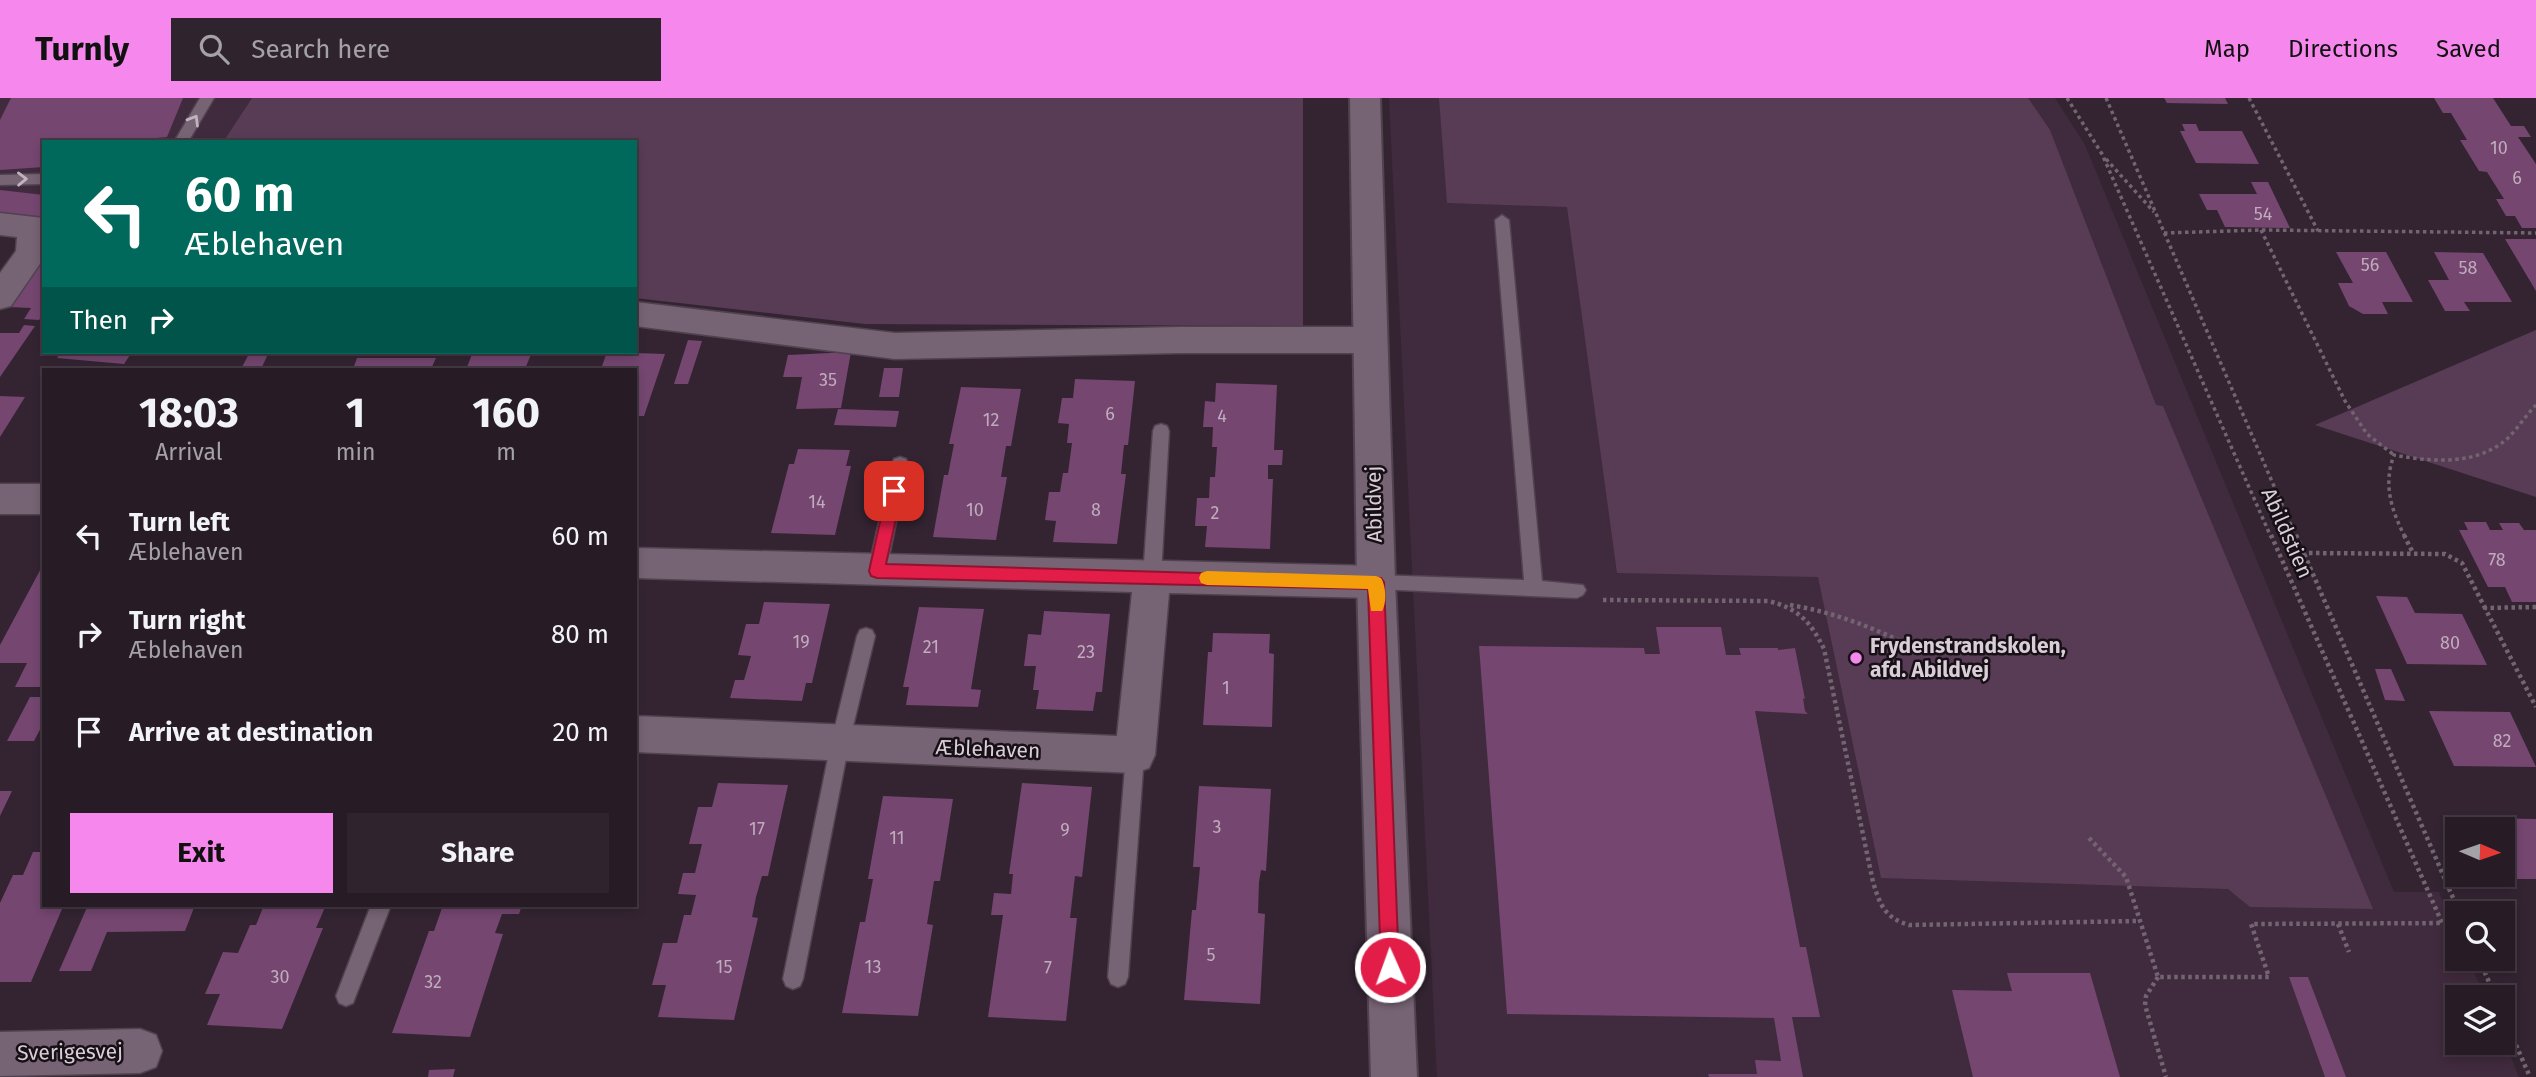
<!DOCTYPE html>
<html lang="en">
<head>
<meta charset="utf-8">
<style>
  :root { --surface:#271b26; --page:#2f242e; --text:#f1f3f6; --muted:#a4a1a7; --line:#433943; --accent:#f688ed }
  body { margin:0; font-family:"Fira Sans",sans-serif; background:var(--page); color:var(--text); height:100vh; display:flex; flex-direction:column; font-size:26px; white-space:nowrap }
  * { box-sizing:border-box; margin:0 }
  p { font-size:23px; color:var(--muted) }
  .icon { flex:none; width:38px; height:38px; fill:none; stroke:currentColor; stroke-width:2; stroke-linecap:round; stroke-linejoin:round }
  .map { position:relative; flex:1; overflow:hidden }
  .details { position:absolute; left:42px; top:270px; width:595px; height:539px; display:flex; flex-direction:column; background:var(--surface); border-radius:0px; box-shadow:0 4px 10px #0003,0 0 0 2px var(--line) }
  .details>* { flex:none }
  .banner { position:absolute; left:42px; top:42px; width:595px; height:214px; border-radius:0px; box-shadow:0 4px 10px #0003,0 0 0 2px var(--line); background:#00695c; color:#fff; overflow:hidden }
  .needle { width:46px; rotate:92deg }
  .controls { position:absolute; left:2445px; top:719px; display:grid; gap:14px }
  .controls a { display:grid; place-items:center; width:70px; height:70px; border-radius:0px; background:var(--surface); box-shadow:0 4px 10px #0003,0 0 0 2px var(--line); font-size:35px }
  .pin { position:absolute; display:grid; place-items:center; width:60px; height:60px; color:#fff; margin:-30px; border-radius:14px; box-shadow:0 4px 10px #0006 }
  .me { position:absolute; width:77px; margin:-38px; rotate:358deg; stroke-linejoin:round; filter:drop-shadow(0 0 5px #0008) }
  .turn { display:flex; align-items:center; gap:24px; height:147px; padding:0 28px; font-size:32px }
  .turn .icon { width:91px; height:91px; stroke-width:2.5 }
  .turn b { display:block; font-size:49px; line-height:60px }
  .then { display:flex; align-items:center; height:66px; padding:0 28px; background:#0003; gap:14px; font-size:26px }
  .eta { display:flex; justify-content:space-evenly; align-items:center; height:119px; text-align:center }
  .eta b { font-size:42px; font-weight:700; line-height:49px }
  .primary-button { display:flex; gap:14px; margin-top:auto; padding:14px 28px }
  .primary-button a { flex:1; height:80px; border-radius:0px; background:var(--accent); color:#111; font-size:28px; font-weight:700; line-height:80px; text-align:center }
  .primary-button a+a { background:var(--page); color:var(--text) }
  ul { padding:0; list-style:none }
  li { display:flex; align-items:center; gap:21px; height:98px; padding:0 28px }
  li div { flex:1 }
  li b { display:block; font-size:26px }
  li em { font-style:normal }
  header { display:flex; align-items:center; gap:42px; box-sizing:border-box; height:98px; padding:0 35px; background:var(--accent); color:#111 }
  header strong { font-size:33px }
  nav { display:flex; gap:38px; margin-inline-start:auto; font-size:24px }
  .search { width:490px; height:63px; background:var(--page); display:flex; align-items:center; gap:18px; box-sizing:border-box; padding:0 24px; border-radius:0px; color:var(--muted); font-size:26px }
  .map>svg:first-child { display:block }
  .built { fill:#402a3d }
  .green { fill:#583c55 }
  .building { fill:#744670 }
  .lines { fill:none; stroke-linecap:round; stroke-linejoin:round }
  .lane-casing { stroke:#50424f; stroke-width:3 }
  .street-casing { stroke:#50424f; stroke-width:3 }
  .secondary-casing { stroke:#50424f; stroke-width:4 }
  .path-far1 { stroke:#726470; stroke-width:3.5; stroke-dasharray:3.5 3.5; stroke-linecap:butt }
  .path { stroke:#726470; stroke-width:4.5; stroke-dasharray:3.5 3.5; stroke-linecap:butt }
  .lane { fill:#766374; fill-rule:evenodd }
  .street { fill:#766374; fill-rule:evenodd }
  .secondary { fill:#766374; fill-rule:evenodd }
  .oneway { stroke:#c0b3be }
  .route { fill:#e11d48; stroke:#92132f; stroke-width:2 }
  .slow { fill:#f59e0b }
  .poi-dot { fill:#f688ed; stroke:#171016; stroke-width:2.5 }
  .labels { text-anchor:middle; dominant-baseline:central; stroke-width:5; stroke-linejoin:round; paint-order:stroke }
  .number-label { font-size:18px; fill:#c0acbd }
  .street-label { font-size:21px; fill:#d9ced7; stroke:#171016 }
  .poi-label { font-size:21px; font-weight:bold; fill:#d9ced7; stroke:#171016; text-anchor:start }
</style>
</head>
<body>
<header>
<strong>Turnly</strong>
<div class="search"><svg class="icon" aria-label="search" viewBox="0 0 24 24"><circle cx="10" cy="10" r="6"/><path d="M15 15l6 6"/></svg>Search here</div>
<nav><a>Map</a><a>Directions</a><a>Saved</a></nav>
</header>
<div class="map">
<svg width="2536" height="979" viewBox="0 0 2536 979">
  <rect width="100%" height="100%" fill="#342432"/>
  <path class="built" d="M0,0H252L223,44H44V120L0,114Z
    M1389,0H2055L2085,47L2394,794H2439L2457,836V861H2468L2485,899L2457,900V945H2502L2503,940L2519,979H1437Z"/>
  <path class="green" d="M252,0H1303V228L865,226L635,200V44H223Z
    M1439,0H2028L2050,32L2156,307L2163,308L2373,811L2250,809L2228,791L1881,780L1818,479L1617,475L1567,109L1447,105Z
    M2536,232V399L2315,327Z"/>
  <path class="building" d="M11,0H183L167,39L113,44H44V69L0,72V22Z
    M2164,0H2225L2228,6L2167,5Z
    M2434,0H2493L2511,28H2524L2531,39H2518L2536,66V130H2522L2515,118H2506L2496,101H2504L2487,74L2479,73L2460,42H2467L2451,15H2443Z
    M2182,26H2196L2199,33H2242L2259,66L2196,65L2180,33H2185Z
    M2251,84H2268L2290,130L2225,129L2217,112H2207L2199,96H2257Z
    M0,92L44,97V120L0,114Z
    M2505,141H2536V193Z
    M2336,154H2386L2413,204H2382L2388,216H2363L2349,208L2338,185H2353Z
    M2434,154L2483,155L2512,204H2464L2470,213H2445L2428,182H2449Z
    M44,158V215L39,222L24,221L31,210L8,209Z
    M24,227L35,228L0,279V235H19Z
    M688,242L702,243L688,286H674Z
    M61,254H132L124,266L57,260Z
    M250,254H269L261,271H241Z
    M473,254H532L525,271H455L456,268L467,269Z
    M607,254L665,256L644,318H639L636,329L635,271H601Z
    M851,254L841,310L796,311L802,279H783L788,257Z
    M357,260H436L431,271H353Z
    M884,270H903L899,299H879Z
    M1075,281L1135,283L1128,347H1124L1121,376H1126L1117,446L1053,444L1056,423L1045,422L1049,394H1060L1063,375H1068L1072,345H1067L1069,326L1058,325L1062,300H1073Z
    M1216,285L1277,287L1274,352H1283L1282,367H1268V381H1273L1270,451L1205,449L1207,428H1195L1197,400H1209L1210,379H1215L1217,349H1212L1213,329H1203L1205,303L1215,304Z
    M961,289L1021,291L1011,348H1006L1001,379H1007L996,442L933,439L944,377H948L954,346H949Z
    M0,298L25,299L0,339Z
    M838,311L899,313L896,329L834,327Z
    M798,351L850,352L846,368H851L835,437L771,435L789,366H794Z
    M2464,424H2486L2490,432H2503L2499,425H2519L2524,432H2536V504H2512L2505,489H2488L2459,432H2468Z
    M44,465V589H15L27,565H0V547Z
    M2376,498L2407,499L2415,515L2462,516L2487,567L2407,566Z
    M764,504L830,506L812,585H806L802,603L730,600L735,582H744L751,558L738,557L746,526H759Z
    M919,509L984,511L971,591L981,592L978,609L906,607L909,589H903Z
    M1044,513L1110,516L1102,594H1096L1093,613L1036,611L1039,592H1033L1036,568H1024L1028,536L1041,537Z
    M1656,529H1721L1726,557H1741L1739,550H1778V552L1795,550L1805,601L1803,600L1805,613L1808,616L1755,613L1800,849H1806L1820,919H1792L1803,979H1709L1708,976H1757L1755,962L1781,963L1774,920L1507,916L1479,548L1644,550L1645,556H1660Z
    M1213,535L1270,536L1269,555L1274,556L1272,629L1203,627L1208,554H1212Z
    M2375,571H2391L2405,603L2385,602Z
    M30,599H44V624L34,643H7Z
    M2429,613L2510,614L2536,669L2454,668Z
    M718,685L788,687L768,778H762L756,799L752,819L758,820L734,922L658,919L666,887H652L663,845H677L684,817H691L696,797L678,796L683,775H695L702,746H689L698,709H712Z
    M1022,685L1092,689L1082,779L1075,778L1070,820H1077L1066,923L988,919L1003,817H991L994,795L1011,796L1013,776H1009Z
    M1199,688L1271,691L1266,773L1261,772L1259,784L1258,815L1265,816L1260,906L1184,902L1192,812H1196L1200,769H1193Z
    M0,693H12L0,718Z
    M883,698L953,701L940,783H934L927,826L933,827L918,918L842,915L860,824H865L873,781H868Z
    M2477,720L2536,721V781H2505L2502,732H2483Z
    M33,754H44V807H83L82,810L62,811L31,884H0V805L13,777H23Z
    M88,807H195L185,833L107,834L91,873H59Z
    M264,807H326L316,830H323L282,931L207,927L220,896H205L223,854L238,855L250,827H256Z
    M443,807H522L519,816H502L495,835L503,836L470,939L392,935L429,833H434Z
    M2007,875H2090L2120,979H1973L1952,892L2012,893Z
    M2289,879H2308L2346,979H2325Z
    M455,971L453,979H428L429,972Z"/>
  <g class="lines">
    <defs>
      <path id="lane" d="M200,0H214L188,44H174Z
        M44,76V86L0,87V77Z
        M1502,117L1509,122L1542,483L1583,487L1586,492L1583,497L1577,500L1376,491L1370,489L1367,484L1370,479L1376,477L1524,482L1495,122Z
        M1161,326L1167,328L1169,333L1161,479L1158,484L1152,486L1146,484L1143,479L1153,333L1155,328Z
        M900,359L906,361L908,366L886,473L883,478L877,480L871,478L868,473L892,366L894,361Z
        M866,530L872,532L875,538L849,645L803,881L800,888L793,891L786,888L783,881L831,645L857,538L860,532Z
        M1135,648L1142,651L1144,657L1128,879L1125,886L1118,889L1111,886L1108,879L1126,657L1128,651Z
        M371,807H391L353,905L346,908L339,905L336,898Z"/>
      <path id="street" d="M0,115L44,120V160L11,208L0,211V175L16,153L17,139L0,137Z
        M635,204L895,235L1180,229H1370L1382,233L1386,242L1382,251L1370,255H1180L895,261L635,228Z
        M0,386H44V416H0Z
        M635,450L1376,468L1389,473L1394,484L1389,495L1376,500L1169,495L1155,657L1149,670L1135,675L635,654V618L1117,638L1132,494L635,480Z
        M140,931L156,937L162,953L156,969L140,975L0,978V934Z"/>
      <path id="secondary" d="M1350,0H1380L1395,484L1417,979H1371L1357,484Z"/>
    </defs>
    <use href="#lane" class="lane-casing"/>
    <use href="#street" class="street-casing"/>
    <use href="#secondary" class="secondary-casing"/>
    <path class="path-far1" d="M2067,0L2102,56L2271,439
      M2106,0L2296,439
      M2249,0L2318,133
      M2106,61L2154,114
      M2261,132L2345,303L2367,336L2394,357
      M2164,135L2261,132L2536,135
      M2405,439C2391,411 2383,387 2394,357C2432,364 2477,368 2508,340C2518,330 2526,317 2536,307"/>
    <path class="path" d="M2271,437L2443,827
      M2296,437L2460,816
      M2404,437L2413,455
      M2302,455L2445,456L2462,465L2485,510
      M1603,502L1768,503C1798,510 1811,524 1824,551L1873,784C1880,807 1885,820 1909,827L2138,823
      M1790,507C1839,515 1882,533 1926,556
      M2536,509L2485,510L2536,609
      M2089,740L2126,779L2158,879H2269L2251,826L2457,825
      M2338,826L2349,854
      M2479,861L2496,900
      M2158,879L2146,898L2145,907L2166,979
      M2502,915L2530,979"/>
    <use href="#lane" class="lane"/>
    <use href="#street" class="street"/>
    <use href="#secondary" class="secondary"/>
  </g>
  <defs><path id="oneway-chevron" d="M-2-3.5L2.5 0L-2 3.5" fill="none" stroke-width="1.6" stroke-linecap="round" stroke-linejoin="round" transform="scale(1.75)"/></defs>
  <g class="oneway">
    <use href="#oneway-chevron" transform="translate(194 22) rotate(-59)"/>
    <use href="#oneway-chevron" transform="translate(22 81) rotate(-1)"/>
  </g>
  <path class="route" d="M894,387L902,393L886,466L1381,480L1384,484L1399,869L1396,876L1390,878L1383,876L1381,869L1368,491L877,480L871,478L869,473L887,393Z"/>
  <path class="slow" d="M1207,473L1376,478L1381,480C1386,488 1387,505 1382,513H1371L1368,491L1207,487L1201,485L1199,480L1201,475Z"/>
  <circle class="poi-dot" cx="1856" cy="560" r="7"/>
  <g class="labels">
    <g class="number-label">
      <text x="2499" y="50">10</text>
      <text x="2517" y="80">6</text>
      <text x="2263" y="116">54</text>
      <text x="2370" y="167">56</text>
      <text x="2468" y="170">58</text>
      <text x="828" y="282">35</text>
      <text x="1110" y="316">6</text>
      <text x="1222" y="318">4</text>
      <text x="991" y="322">12</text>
      <text x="817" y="404">14</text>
      <text x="975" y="412">10</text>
      <text x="1096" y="412">8</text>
      <text x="1215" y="415">2</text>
      <text x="2497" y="462">78</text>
      <text x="801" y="544">19</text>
      <text x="2450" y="545">80</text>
      <text x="931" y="549">21</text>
      <text x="1086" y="554">23</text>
      <text x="1226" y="590">1</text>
      <text x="2502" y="643">82</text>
      <text x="1217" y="729">3</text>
      <text x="757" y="731">17</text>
      <text x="1065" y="732">9</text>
      <text x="897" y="740">11</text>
      <text x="1211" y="857">5</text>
      <text x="724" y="869">15</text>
      <text x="873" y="869">13</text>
      <text x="1048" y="870">7</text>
      <text x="280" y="879">30</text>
      <text x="433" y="884">32</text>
    </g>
    <g class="street-label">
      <text transform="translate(1374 406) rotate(-91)">Abildvej</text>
      <text transform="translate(2287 435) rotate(66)">Abildstien</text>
      <text transform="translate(988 651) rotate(2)">Æblehaven</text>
      <text transform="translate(70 954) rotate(-1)">Sverigesvej</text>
    </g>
    <g class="poi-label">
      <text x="1870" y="548">Frydenstrandskolen,<tspan x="1870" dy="24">afd. Abildvej</tspan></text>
    </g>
  </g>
</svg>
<div class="controls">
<a><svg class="needle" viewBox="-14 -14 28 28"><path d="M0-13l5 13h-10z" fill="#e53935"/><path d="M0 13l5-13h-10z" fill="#a4a1a7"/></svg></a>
<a><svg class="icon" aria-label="search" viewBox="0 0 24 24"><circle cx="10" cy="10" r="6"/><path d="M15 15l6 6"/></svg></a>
<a><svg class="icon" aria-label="layers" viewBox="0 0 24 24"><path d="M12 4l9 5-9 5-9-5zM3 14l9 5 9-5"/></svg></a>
</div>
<div class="pin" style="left:894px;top:393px;background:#d93025"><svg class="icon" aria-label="arrive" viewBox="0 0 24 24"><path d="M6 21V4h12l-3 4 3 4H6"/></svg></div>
<svg class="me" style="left:1390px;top:869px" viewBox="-20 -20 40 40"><circle r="17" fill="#e11d48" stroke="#fff" stroke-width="3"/><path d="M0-11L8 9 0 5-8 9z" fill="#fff"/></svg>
<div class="banner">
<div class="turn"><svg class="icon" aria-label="left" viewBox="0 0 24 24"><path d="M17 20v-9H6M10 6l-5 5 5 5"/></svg><div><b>60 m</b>Æblehaven</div></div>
<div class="then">Then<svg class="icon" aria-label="right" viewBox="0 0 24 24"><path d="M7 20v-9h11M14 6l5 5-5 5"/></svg></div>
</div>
<section class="details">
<div class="eta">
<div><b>18:03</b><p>Arrival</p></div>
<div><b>1</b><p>min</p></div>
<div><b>160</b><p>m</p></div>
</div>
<ul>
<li><svg class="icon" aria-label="left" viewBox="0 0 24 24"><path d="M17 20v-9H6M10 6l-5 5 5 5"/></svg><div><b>Turn left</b><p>Æblehaven</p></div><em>60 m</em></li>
<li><svg class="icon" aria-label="right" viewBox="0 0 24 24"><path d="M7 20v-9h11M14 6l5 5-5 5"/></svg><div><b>Turn right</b><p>Æblehaven</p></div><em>80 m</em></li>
<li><svg class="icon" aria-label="arrive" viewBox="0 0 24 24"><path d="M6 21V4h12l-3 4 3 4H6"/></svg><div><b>Arrive at destination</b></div><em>20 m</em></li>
</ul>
<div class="primary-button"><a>Exit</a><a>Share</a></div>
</section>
</div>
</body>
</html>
